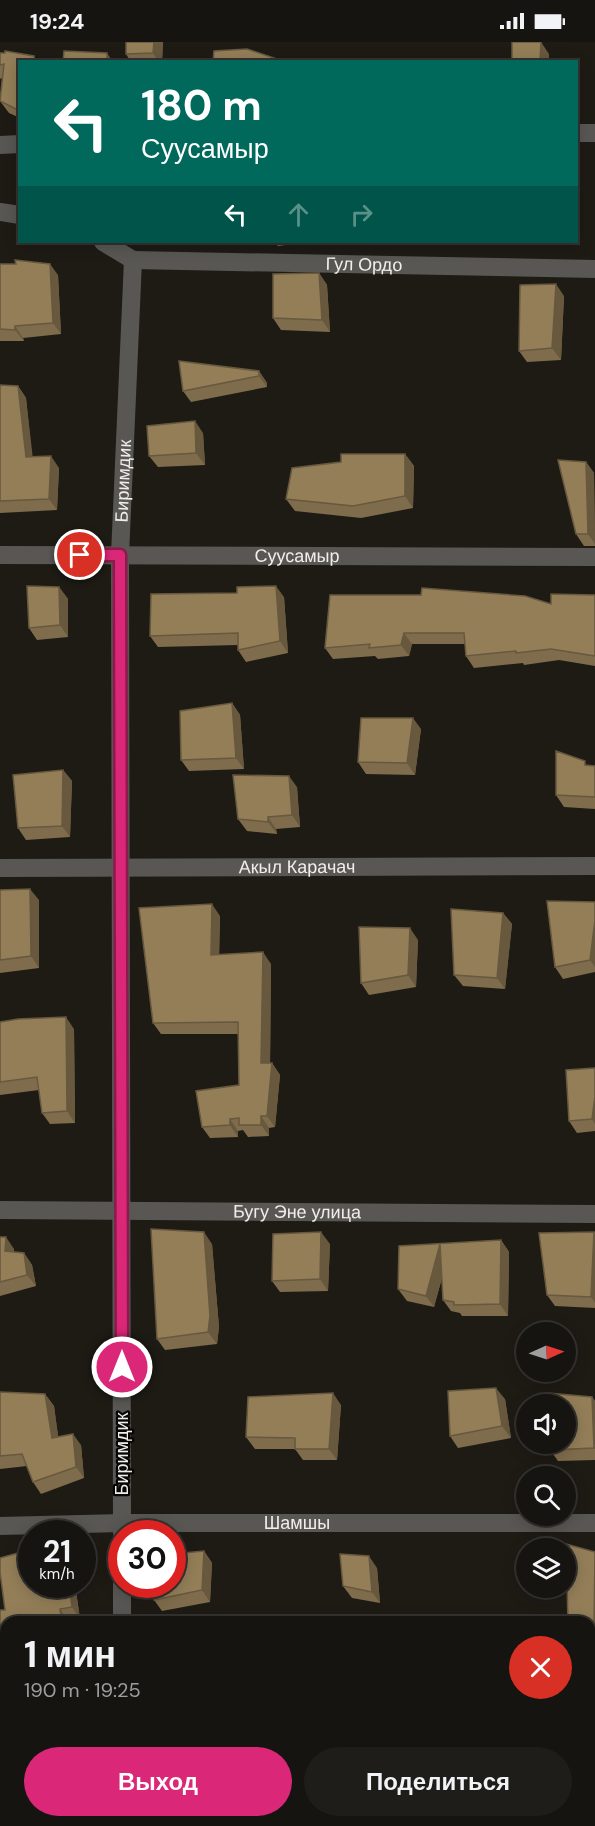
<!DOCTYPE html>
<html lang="ru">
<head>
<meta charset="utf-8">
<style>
  :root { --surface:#161410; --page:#1f1d19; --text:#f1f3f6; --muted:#9e9e9f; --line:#353330; --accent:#db2777 }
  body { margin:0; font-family:"DM Sans",sans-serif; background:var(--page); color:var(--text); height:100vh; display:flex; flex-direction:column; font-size:22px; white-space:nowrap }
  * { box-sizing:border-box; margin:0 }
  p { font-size:20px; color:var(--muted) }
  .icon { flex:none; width:33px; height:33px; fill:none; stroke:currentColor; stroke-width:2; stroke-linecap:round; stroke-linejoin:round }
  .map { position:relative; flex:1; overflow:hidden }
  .side { position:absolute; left:0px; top:1574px; width:596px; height:212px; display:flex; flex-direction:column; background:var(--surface); border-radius:18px 18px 0 0; box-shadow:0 3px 15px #0003,0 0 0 2px var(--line) }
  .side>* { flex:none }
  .guide { position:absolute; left:18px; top:18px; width:560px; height:183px; border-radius:0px; box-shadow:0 3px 15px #0003,0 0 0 2px var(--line); background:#00695c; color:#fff; overflow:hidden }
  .needle { width:39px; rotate:87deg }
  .fabs { position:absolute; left:516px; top:1280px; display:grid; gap:12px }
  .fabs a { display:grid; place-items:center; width:60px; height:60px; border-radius:50%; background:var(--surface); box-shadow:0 3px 15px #0003,0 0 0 2px var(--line); font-size:30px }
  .speed { position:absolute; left:18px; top:1478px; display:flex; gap:12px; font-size:30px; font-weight:700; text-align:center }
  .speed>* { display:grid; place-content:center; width:78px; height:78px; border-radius:50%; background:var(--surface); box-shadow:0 3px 15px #0003,0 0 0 2px var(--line); line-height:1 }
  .speed small { font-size:15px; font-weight:400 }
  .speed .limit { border:9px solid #d22; background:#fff; color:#111 }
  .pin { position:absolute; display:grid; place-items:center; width:51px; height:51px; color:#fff; margin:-26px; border:3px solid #fff; border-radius:50%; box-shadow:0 2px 6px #0007 }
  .me { position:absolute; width:66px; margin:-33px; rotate:0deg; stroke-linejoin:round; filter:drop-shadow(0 0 4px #0008) }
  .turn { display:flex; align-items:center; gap:21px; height:126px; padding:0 24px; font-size:27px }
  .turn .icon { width:78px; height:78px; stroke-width:2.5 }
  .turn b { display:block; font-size:42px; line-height:51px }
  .lanes { display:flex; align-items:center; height:57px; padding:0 24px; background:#0003; justify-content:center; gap:30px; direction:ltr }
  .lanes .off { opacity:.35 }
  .round { display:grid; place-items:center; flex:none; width:63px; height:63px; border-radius:32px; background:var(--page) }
  .overview { display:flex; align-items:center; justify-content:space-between; height:102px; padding:0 24px }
  h1 { font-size:36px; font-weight:700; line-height:45px }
  .cta { display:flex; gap:12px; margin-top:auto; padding:12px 24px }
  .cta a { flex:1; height:69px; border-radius:36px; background:var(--accent); color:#fff; font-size:24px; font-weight:700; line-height:69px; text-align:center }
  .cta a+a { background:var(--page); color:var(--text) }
  .status { display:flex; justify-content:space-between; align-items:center; height:42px; padding:0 30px; background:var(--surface); direction:ltr }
  .status svg { height:16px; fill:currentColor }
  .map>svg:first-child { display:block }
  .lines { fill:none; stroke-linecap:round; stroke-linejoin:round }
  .minor { stroke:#595754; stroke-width:18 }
  .wall { fill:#7e6c4c }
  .shaded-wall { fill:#67583e }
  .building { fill:#937e58; stroke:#67583e; stroke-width:1.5 }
  .route-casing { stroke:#8e194d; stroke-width:15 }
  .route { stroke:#db2777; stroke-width:10 }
  .labels { text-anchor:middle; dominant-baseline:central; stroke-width:4.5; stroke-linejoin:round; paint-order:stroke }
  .street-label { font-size:18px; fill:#f0eeea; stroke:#070604 }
</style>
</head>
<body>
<div class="status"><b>19:24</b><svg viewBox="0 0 49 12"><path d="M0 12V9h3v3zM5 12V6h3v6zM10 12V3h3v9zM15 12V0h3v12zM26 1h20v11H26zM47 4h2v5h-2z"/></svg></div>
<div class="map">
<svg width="595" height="1784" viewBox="0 0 595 1784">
  <rect width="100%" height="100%" fill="#1e1b15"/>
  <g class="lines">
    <g class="minor">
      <path d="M576,91H595"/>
      <path d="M0,103L20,102"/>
      <path d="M0,170L20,173"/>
      <path d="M103,200L133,218"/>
      <path id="s1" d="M133,218L595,227"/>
      <path id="s2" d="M0,513L595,515"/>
      <path id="s3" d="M0,826L595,824"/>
      <path id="s4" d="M0,1168L595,1172"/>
      <path id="s5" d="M0,1484L122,1481H595"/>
      <path id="s6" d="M122,1491L120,513L133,218"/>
      <path d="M122,1542V1580"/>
      <path d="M122,1779V1784"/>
    </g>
  </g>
  <path class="wall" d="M126,0H163L162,20H131L126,12Z
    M0,11L20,20V76L9,71L0,59L2,36L0,37Z
    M275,200H309L278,204Z
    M0,222L58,233L61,292L23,296L24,299H0Z
    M319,231L327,243L330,290L281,288L273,276Z
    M564,254L561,318L527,320L519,309Z
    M259,329L267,341V345L191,360L183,349Z
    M0,343L18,344L26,356L32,415L59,426L57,468L0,471Z
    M203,391L205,423L158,425L149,414Z
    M405,412L414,424L413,466L361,476L295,469L286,457L341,420Z
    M586,420L594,431L595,504H584L576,492Z
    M59,545L68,557V595L37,598L29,586Z
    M237,551L284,555L288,611L246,620L238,608V603L158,605L150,594Z
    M595,553V624L559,618L524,623L523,621L474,626L466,614L465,602H412L409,614L378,617L375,614L333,617L325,606Z
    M232,661L240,673L244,727L189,729L181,718Z
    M421,687L415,733L366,732L358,720Z
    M595,724V767L564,765L556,753Z
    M63,728L72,739L70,795L26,798L18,786Z
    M297,745L300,785L276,787L277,792L247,789L238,777Z
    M0,848L39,858V926L0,931Z
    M595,860V930L563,937L555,925Z
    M503,871L512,882L505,947L463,944L454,933Z
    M220,874L219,912L271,922L270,1021H272L280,1033L275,1085L269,1086V1094L248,1095L243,1088L238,1089V1095L210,1096L202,1085L239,1043L238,992H161L153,981Z
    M418,898L416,945L369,953L361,941Z
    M0,980L74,987L75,1081L50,1082L42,1071L39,1048L0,1053Z
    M595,1026V1089L577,1091L569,1079Z
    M594,1190L595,1191V1266L555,1264L547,1253Z
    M0,1195L14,1207V1210L24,1211L32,1223L36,1244L0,1254Z
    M501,1198L509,1210L508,1274H462L460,1271L451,1269L443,1258L442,1236L434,1265L407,1259L398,1247Z
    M212,1202L219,1285L217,1302L165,1308L157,1297Z
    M330,1202L328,1249L280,1250L272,1239Z
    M0,1350L45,1352L54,1364L58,1395L81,1403L84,1436L41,1452L33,1440L27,1424L0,1427Z
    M592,1355L595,1359V1418L558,1419L550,1408Z
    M505,1357L511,1396L458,1406L450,1394Z
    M341,1363L337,1418H303L295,1407H255L246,1395Z
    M204,1509L212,1521L210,1560L162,1569L154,1558Z
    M595,1510V1595H590V1580Z
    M377,1526L380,1561L352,1556L343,1544Z
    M75,1542L80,1577L68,1579V1580H6V1631H0V1568H5Z
    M590,1708H595V1752L590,1751Z"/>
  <path class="shaded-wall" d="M154,0H163L162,20H159L153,11Z
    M541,0L549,12V20H540Z
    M107,11L113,20H107Z
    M50,222L58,233L61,292L53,281Z
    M319,231L327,243L330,290L322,278Z
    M556,242L564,254L561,318L552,306Z
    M15,284L23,296L24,299L15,288Z
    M259,329L267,341V345L259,334Z
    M18,344L26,356L34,426L26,415Z
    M195,379L203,391L205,423L196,411Z
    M405,412L414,424L413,466L405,454Z
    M51,414L59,426L57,468L49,457Z
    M586,420L594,431L595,502L588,492Z
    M276,544L284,555L288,611L280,599Z
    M59,545L68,557V595L60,583Z
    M404,591L412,602L409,614L401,603Z
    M232,661L240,673L244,727L236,716Z
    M413,676L421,687L415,733L407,721Z
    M63,728L72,739L70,795L62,784Z
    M289,734L297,745L300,785L292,773Z
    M268,775L276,787L277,792L268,780Z
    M30,847L39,858V926L31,914Z
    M212,862L220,874L219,924L211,913Z
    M503,871L512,882L505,947L497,936Z
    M595,878V925L590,918Z
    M410,886L418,898L416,945L408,933Z
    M263,910L271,922L270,1033L261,1021Z
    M66,975L74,987L75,1081L67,1069Z
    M272,1021L280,1033L275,1085L267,1074Z
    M595,1054V1082L592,1077Z
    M261,1074L269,1086V1094L261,1083Z
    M230,1077L238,1089V1095L230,1083Z
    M204,1190L212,1202L219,1285L217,1302L208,1290Z
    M321,1190L330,1202L328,1249L320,1237Z
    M594,1190L595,1191V1261L591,1255Z
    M6,1195L14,1207V1220L5,1209Z
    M501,1198L509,1210L508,1274L500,1262Z
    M440,1202L448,1213L434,1265L426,1254Z
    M24,1211L32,1223L36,1244L27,1233Z
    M496,1346L505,1357L511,1396L502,1384Z
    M333,1351L341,1363L337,1418L329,1407Z
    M45,1352L54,1364L60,1407L52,1396Z
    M592,1355L595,1359V1407L594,1406Z
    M73,1392L81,1403L84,1436L76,1425Z
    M204,1509L212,1521L210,1560L202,1548Z
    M369,1514L377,1526L380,1561L372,1550Z
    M69,1542H75L80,1577L72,1565Z
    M60,1567L68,1579V1580H62Z
    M593,1628L595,1631V1665L590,1688V1642Z"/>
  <path class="building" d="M126,0H154L153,11L126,12Z
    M512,0H541L540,20H512Z
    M247,7L277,17V20H213L214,9Z
    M5,9L34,14L35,20H20V69L0,59L4,22L0,23V11H5Z
    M64,9L107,11V20H63Z
    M15,218L50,222L53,281L15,284V288L0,287V222H16Z
    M319,231L322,278L273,276V232Z
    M556,242L552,306L519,309L520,243Z
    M179,319L259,329V334L183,349Z
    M0,343L18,344L26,415L51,414L49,457L0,459Z
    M195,379L196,411L149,414L147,384Z
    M341,412H405V454L353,464L286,457L292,426L341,420Z
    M558,418L586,420L588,492H576Z
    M27,544L59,545L60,583L29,586Z
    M276,544L280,599L238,608V591L150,594L151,552L237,551V545Z
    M422,546L525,554L551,562V552L595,553V614L551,607L516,611V609L466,614L464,591H404L401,603L369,606L370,602L325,606L330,553H421Z
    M232,661L236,716L181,718L180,669Z
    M361,676H413L407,721L358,720Z
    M556,709L585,719V723L595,724V755L556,753Z
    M63,728L62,784L18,786L13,733Z
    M233,733L289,734L292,773L268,775V780L238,777Z
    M30,847L31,914L0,918V848Z
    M547,859L595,860V878L590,918L555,925Z
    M212,862L211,913L263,910L261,1021H272L267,1074H261V1083H239V1076L230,1077V1083L202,1085L196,1049L239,1043L238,980L153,981L139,866Z
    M451,867L503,871L497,936L454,933Z
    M359,885L410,886L408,933L361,941Z
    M66,975L67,1069L42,1071L37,1035L0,1040V980L18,977Z
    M595,1026V1054L592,1077L569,1079L566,1028Z
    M151,1187L204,1190L210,1274L208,1290L157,1297Z
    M321,1190L320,1237L272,1239L273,1192Z
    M594,1190L591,1255L547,1253L539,1191Z
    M0,1195H6L5,1209L24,1211L27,1233L0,1240Z
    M501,1198L500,1262L454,1263V1260L443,1258L440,1202L426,1254L398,1247L399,1204Z
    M496,1346L502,1384L450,1394L448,1349Z
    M0,1350L45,1352L52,1396L73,1392L76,1425L33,1440L22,1412L0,1414Z
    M333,1351L329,1407H295V1396L246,1395L248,1355Z
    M548,1351L592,1355L594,1406L550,1408V1401H566V1362H549Z
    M566,1502L595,1510L594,1583H590V1580H568Z
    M32,1507V1542H69L72,1565L60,1567L62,1580H6V1619H0V1568H5L0,1530V1516Z
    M204,1509L202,1548L154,1558L153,1542H172V1512Z
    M340,1512L369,1514L372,1550L343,1544Z
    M590,1628H593L590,1642Z
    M590,1708H595V1742L590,1741Z"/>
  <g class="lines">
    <defs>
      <path id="route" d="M80,513H120L122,1325"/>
    </defs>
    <use href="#route" class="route-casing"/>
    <use href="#route" class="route"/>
  </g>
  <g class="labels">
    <g class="street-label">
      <text stroke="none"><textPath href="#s1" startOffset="231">Гул Ордо</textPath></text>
      <text stroke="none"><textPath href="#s6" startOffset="1052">Биримдик</textPath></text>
      <text stroke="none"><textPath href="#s2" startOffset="297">Суусамыр</textPath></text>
      <text stroke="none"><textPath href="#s3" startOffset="297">Акыл Карачач</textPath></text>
      <text stroke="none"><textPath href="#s4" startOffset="297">Бугу Эне улица</textPath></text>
      <text transform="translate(122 1412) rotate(-90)">Биримдик</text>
      <text stroke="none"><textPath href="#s5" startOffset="297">Шамшы</textPath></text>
    </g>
  </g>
</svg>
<div class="fabs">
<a><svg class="needle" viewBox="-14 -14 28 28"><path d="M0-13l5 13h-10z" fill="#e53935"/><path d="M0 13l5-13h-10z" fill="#9e9e9f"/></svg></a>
<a><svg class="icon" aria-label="sound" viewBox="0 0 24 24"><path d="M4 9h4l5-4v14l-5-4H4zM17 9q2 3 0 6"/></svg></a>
<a><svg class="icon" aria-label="search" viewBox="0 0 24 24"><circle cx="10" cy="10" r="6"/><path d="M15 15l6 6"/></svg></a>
<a><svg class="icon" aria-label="layers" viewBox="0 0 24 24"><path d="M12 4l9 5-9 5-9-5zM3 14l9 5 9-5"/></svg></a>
</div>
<div class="speed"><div>21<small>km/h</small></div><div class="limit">30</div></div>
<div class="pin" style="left:80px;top:513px;background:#d93025"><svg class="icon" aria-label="arrive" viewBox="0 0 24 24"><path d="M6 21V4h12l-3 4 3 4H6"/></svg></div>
<svg class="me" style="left:122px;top:1325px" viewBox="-20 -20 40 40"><circle r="17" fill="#db2777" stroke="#fff" stroke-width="3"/><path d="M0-11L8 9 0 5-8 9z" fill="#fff"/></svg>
<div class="guide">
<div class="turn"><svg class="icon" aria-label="left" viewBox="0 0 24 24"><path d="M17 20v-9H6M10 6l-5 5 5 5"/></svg><div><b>180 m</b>Суусамыр</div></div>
<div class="lanes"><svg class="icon" aria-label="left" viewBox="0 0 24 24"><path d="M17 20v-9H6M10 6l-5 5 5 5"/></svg><svg class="icon off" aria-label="ahead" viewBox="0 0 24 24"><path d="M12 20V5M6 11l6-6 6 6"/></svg><svg class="icon off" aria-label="right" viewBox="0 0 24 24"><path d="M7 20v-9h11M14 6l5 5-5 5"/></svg></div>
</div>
<section class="side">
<div class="overview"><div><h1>1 мин</h1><p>190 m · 19:25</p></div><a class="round" style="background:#d93025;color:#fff"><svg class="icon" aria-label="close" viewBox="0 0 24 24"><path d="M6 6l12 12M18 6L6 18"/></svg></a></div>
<div class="cta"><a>Выход</a><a>Поделиться</a></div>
</section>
</div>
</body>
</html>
